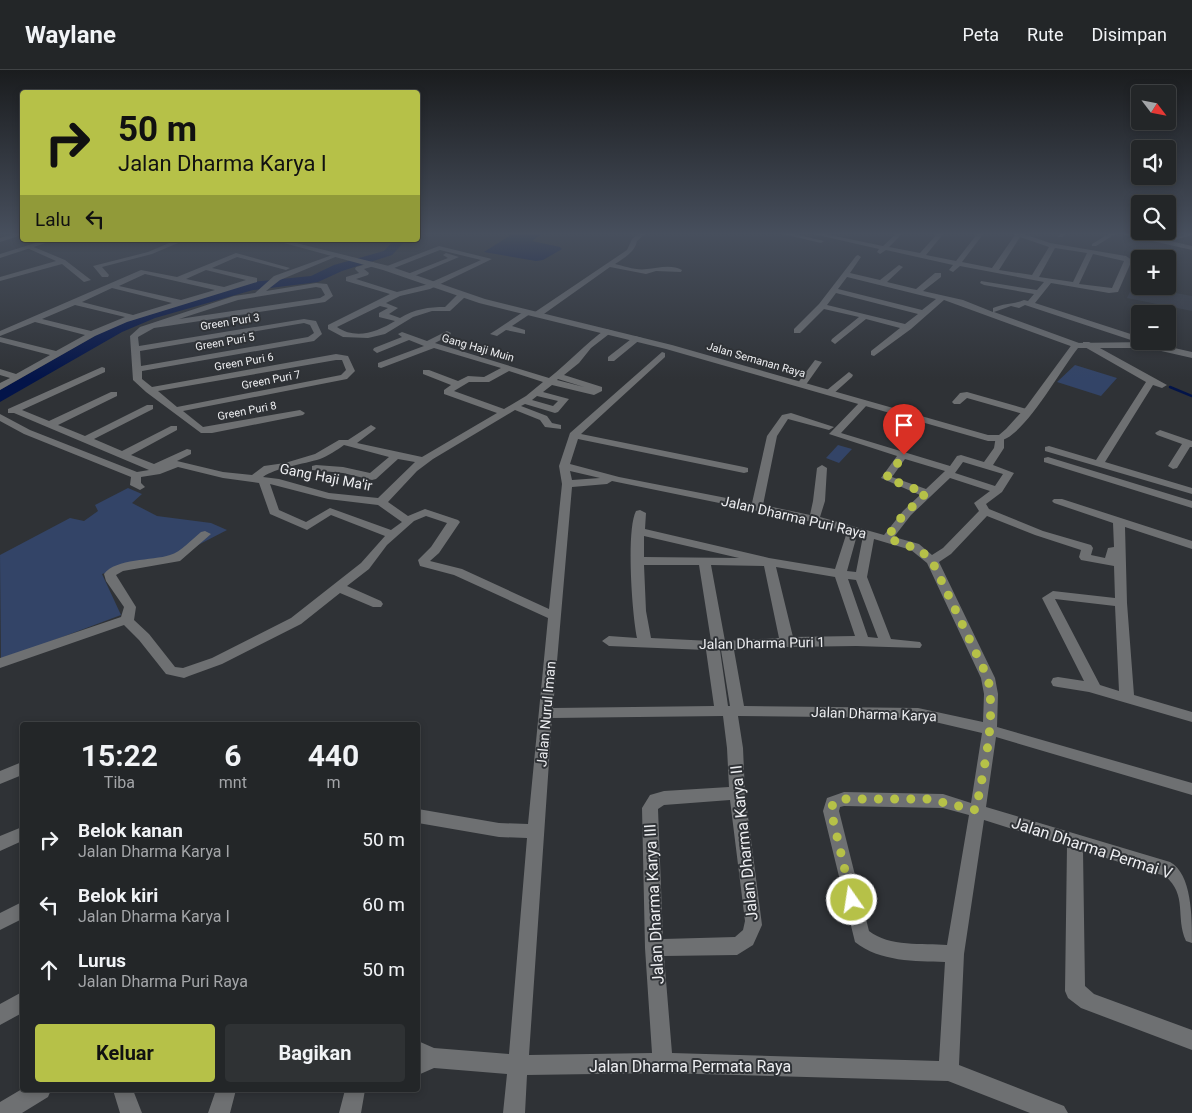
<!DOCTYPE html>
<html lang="id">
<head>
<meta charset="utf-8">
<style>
  :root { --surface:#232628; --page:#2f3234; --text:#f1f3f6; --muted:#a3a5a8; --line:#404345; --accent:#b6c148 }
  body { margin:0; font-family:Roboto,sans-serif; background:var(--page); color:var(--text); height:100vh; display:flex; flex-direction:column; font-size:19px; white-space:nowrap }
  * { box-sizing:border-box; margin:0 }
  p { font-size:16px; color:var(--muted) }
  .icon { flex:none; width:28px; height:28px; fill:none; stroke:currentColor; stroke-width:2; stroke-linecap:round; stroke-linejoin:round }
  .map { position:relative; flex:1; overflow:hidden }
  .drawer { position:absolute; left:20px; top:652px; width:400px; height:370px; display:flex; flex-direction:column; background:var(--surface); border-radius:5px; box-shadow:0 2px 8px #0003,0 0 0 1px var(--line) }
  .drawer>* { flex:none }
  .banner { position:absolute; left:20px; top:20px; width:400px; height:152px; border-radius:5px; box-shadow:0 2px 8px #0003,0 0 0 1px var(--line); background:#b6c148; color:#111; overflow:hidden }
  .needle { width:32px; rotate:122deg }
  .fabs { position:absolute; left:1131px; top:15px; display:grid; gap:10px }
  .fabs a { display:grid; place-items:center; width:45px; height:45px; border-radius:5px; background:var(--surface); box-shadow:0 2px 8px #0003,0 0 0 1px var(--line); font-size:25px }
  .pin { position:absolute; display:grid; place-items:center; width:42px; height:42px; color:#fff; margin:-51px -21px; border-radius:50% 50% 50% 0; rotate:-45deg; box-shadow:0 0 5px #0007 }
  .pin .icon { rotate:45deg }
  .me { position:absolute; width:55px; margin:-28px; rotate:347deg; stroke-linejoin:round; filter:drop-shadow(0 0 4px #0008) }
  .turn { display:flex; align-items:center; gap:18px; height:105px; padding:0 15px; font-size:22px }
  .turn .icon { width:65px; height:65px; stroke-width:2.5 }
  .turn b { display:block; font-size:35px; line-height:42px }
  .then { display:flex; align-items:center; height:48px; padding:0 15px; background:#0003; gap:10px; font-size:19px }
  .eta { display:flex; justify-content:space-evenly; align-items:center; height:85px; text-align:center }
  .eta b { font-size:30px; font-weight:700; line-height:35px }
  .primary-button { display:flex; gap:10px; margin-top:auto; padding:10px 15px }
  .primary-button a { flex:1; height:58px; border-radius:5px; background:var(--accent); color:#111; font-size:20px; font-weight:700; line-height:58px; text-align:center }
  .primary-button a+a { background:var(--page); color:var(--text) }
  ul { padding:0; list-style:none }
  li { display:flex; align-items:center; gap:15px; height:65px; padding:0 15px }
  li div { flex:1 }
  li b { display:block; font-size:19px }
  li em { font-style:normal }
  header { display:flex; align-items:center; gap:30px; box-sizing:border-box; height:70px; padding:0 25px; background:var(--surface); border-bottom:1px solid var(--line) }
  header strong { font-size:24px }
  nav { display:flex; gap:28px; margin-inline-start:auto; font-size:18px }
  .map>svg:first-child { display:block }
  .built { fill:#373c46 }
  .green { fill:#334467 }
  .water { fill:#031449 }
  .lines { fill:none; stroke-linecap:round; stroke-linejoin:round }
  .stream { stroke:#031449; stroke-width:2.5 }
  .river { fill:#031449; fill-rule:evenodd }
  .minor { fill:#6e7072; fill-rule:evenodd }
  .tertiary { fill:#6e7072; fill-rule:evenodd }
  .route { stroke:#b6c148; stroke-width:9; stroke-dasharray:0 16.2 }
  .labels { text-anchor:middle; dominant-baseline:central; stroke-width:4; stroke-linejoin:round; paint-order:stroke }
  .far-street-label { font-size:11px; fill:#edeef1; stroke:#2f3236 }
  .street-label { font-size:14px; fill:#edeef1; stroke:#2f3236 }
  .near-street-label { font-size:16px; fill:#edeef1; stroke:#2f3236 }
</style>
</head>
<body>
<header>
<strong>Waylane</strong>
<nav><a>Peta</a><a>Rute</a><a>Disimpan</a></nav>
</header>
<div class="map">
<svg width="1192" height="1043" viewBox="0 0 1192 1043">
  <rect width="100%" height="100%" fill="#2f3236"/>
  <path class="built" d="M1133,215L1192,226V241L1127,228Z"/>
  <path class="green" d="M1075,295L1117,308L1101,326L1057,312Z
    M838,375L852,379L839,393L826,388Z
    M128,418L142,424L132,433L157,446L211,453L227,460L169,490H144L102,504L121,545L1,590L0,485L70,448L84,451L98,441L95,435Z"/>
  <path class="water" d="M514,163H543L532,171L560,177L562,179L543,190L536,191L484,182Z"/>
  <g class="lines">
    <path class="stream" d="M1170,317L1192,326"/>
    <path class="river" d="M394,170H406L392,185L342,201L318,212L253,220L155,248L122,262L0,332V320L112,256L145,242L252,212L311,206L334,195L384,181Z"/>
    <path class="minor" d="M16,163H22V165L0,172V168Z
      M639,163H646L637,171C635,182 624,188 615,194C624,196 637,201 647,199C657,198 672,194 682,200L681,202L656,201L646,204L610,197L541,246H535V242L627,180L632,169Z
      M779,163H790L824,171L821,173Z
      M809,163H820L883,176L897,163H903L889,177L920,183L938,163H944L926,185L956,191L978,163H984L962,192L992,198L1015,165L1012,163H1021L1050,173L1126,186L1132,190L1118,222L1109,223L1051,213L1035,233L1140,267V271H1143L1137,272L1025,235L1019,238L1011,236L994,242L1079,273V277L1076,278L944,230L911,259L874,286L871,285V281L900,258L866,249L835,274L831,271L832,269L859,247L824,239L800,263H794V259L819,234L856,186L858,185L861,187L850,203L880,210L899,195L903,197L887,212L916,219L935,203H941V207L923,221L963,230L993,242V238C1005,233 1015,234 1024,230L1028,231L1034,224L984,215L980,213L981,211L1037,220L1044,212L960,196L953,202L949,200L953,195L886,180L880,184L877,182L879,179ZM1020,167L1049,177L1032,205L999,200ZM1055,178L1087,183L1073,212L1039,207ZM1093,184L1124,191L1112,218L1079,214ZM847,207L936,229L922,240L838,219ZM836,223L918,244L905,254L827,235Z
      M1060,163H1067L1062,167H1058Z
      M1110,163H1128L1162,170L1192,163V165L1170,171L1192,176V180L1117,163L1096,176H1092V174Z
      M176,170H185L152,184L102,197L109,205L108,207H102L93,196L148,182Z
      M29,175L65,190L91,210L84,212L62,194L0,211V207L56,191L27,178V176Z
      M439,176L492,189L430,219L400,226L386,233L398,238L389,244L400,248C414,239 429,237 445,237L459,223H465V227L450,241H432L413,247L385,264L368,268L343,267L328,259V255L390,224L346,211V207L359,203L355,199L356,197L374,192V196L364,199L369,203L368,205L356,209L397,222L425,215L481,190L440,180L389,200L382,198ZM380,236L388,238L379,243V247L395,251C377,262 356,270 337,257Z
      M236,183L290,198L286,200L237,187L212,198L257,208V212L127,252L95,266L0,320V313L10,308L0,305V299L16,304L50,285L0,272V267L56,281L85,265L35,252L0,266V261L141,200L177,207ZM206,200L246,210L224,217L186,209ZM145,204L215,220L181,230L119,216ZM112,218L172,233L133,245L82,232ZM75,235L125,247L91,261L42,249Z
      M446,183L459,187L412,207L405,205L448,188L443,185Z
      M335,184L340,185L280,210L266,221L316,213L327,214L333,226L325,232L154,258L138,267L139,276L304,249L316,251L322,264L314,271L142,301V309L152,317L336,284L348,286L355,301L347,309L183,341L203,357L300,340L305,343L303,345L212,363H201L146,322L133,310L130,266L140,257L234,226L255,223L274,206ZM316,217L321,218L325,225L320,228L179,249L238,230ZM304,253L310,255L314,263L308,267L141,296L140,281ZM336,290H342L346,300L341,305L177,337L158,321Z
      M526,240L533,242L512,256L525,260V264L506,260L497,266L490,264Z
      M606,259L613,261L591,278L579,293L564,305L602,317V321L594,325L552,315L543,322L569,329L558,342L555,343L525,334L521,336L547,346L552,353L561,355V359L545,357L540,350L515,340L433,389L417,401L388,432L408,446L425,439L458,450L460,452L439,483L430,491L462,499L549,539L562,414L559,396L570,363L662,282L665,283V287L581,364L744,397L748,398V402L744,403L578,369L570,394L619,407L752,433L767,366L782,345L791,343L834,357L829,360L788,349L777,366L763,435L810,445L813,431L817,398L822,395L827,398L825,431L820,447L884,465L903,441L920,425L881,408L897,386L829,364L861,331L864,330L869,333L867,335L841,363L950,396L957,386L961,385L984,392L994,378L996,366H1004V378L993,395L1014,403L1002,422L986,434L989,439L1043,461L1091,475L1093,478L1091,485L1105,488L1108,478L1114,477L1113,453L1054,433L1052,431L1054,429H1062L1192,471V479L1125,457L1127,533L1134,625L1192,642V652L1089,622L1058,617L1053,616L1051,612L1053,608L1058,607L1084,611L1042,528L1053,521L1115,528L1114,496L1081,490L1079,487L1081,480L1035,465L987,446L951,484L939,492L995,608L998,624L997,657L1192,713V725L996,667L986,737L1170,792C1192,804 1192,847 1192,873L1186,871C1175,847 1188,825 1165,806L1083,781L1085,916L1094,924L1192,960V980L1081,938L1068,928L1065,921L1067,776L984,750L964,884L959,995L1064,1036L1068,1043H1030L948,1011L663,1003L527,1005L525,1043H503L507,1004L434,998L418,1005V971L434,978L509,984L527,768L499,767L418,753V739L499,753L528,754L548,548L454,505L420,496L418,490L431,477L447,453L426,446L414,451L387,475L369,499L347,516L381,531L383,534L381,537H373L340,523L301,554L222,594L189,606L184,608L166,604L139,570L124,555L0,598V588L121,547L124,537L106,511L104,504C116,488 152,491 170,485C181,482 192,469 201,462L205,461L211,464L180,491L123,501L116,505L136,537L134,550L149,564L175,597L183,598L212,588L291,548L361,493L385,466L331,445L307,460L270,444L259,413L223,408L178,397L160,404L141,407V413L145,417L140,420L130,415L131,407L24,364L0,351V344L30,360L137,402L149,400L14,343H8V339L102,297L105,298V302L22,340L49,351L111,322H117V326L58,355L85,366L147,335H153V339L94,369L122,381L171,356H177V360L131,385L154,394L187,379L191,380V384L177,391L223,402L252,405L264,396L285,393L315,384L339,370H348L371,355L376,358L374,360L357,373L422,387L497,343L444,324V320L451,315L423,304V300H429L458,311L468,306L484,307L501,298L434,278L381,298L378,297V293L424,276L409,270L377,283L373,280L374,278L402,267L398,264L402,262L427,271L447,261L451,263L450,265L435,273L549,308C569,292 585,274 606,259ZM509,301L543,312L526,326L504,339L454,321L469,312H489ZM558,309L584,317L557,310ZM537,326L558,331L553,336L532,330ZM344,375L389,387L370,403L343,397L316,395L312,396V400L343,403L372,410L376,409L398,389L415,392L378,428L329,423L279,409L263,407C275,398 304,394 320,389C328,386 337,380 344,375ZM905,389L945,401L926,419L892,407ZM963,392L1003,404L995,416L955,403ZM570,401L600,408L572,410ZM950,408L990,421L974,433L979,441L943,478L932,485L919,474L894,467L911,445ZM612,411L812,452L847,462L835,499L769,488L645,459L646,443L640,440L636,441C626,460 632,544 637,568L609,566L602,571L609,576L706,580L714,636L553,638L572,417L607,414ZM270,414L328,429L378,435L402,452L391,460L330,438L306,452L279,440ZM857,465L863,466L856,502L847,501ZM644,466L739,488L644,487ZM874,469L911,480L927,493L981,608L984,624L983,652L918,638L744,636L734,580L787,577L856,576L920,578L922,575L920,572L891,569L867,507ZM644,495H699L711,571L651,568L646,541ZM711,495L764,496L779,568L725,571ZM776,497L835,507L855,566L793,567ZM848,509L856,510L878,568L868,567ZM1055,529L1115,536L1119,621L1100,615ZM720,580H721L730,636H728ZM723,646L727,678L729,717L664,721L650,725L642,738L645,878L652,983L529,985L552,648ZM738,646L918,648L982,663L971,733L943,724L844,722L827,728L823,741L855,872C880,892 915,891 945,892L939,991L672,983L664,886L737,885L753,875L762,855L745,723L743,678ZM730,730L745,851L743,860L735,867L663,869L658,739L664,735ZM844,736L943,738L969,745L947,875C923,873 889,877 869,861L839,741L840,737Z
      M635,266L642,268L614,291H608V287Z
      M1083,272H1089L1167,315L1162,318L1153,315L1105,392L1192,418V424L1045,381V377L1049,376L1096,390L1146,312L1083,276Z
      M815,290L822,292L805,316H799L797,314Z
      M849,302L853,305L852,307L833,324H827V320Z
      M967,322L1030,340L1032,342L1027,345L967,328L960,334H954L952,332L960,323Z
      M1160,360L1192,371V377H1190L1177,398L1173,399L1168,396L1182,374L1157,365L1155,363Z
      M1048,387L1192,431V438L1044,392V388Z
      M22,692V705L0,714V701Z
      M22,757V771L0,781V766Z
      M22,832V849L0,860V843Z
      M22,922V943L0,955V934Z
      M22,1019L51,1020L48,1027L22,1043H0V1032Z
      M113,1020H133L142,1043H120Z
      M216,1020H236L230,1043H208Z
      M345,1020H365L361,1043H339Z"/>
    <path class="tertiary" d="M45,170H55L0,188V184Z
      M273,170H284L389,196L485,229L672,275L988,365H999L1006,359L1026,337L1073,273L1148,272L1192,282V288L1148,278H1078C1060,301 1031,354 1007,368C1001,372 994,371 988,371L666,279L479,233L383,200Z"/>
  </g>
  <linearGradient id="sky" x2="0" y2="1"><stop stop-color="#1a1c1e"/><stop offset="0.53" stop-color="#474f5d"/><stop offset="1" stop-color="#474f5d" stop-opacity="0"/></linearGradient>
  <rect width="1192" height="309" fill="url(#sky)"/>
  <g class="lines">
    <path class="route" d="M852,830L831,741L833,733L844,729H928L976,740C984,696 996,652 988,608L932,491L920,480L887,468L899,450L926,423L886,408L904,385"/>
  </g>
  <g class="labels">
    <g class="far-street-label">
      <text transform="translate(230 252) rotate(-9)">Green Puri 3</text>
      <text transform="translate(225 272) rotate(-10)">Green Puri 5</text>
      <text transform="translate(478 278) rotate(16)">Gang Haji Muin</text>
      <text transform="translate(756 290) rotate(16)">Jalan Semanan Raya</text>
      <text transform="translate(244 292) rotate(-10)">Green Puri 6</text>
      <text transform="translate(271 310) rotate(-11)">Green Puri 7</text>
      <text transform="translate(247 341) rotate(-11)">Green Puri 8</text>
    </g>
    <g class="street-label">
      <text transform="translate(326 407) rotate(11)">Gang Haji Ma'ir</text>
      <text transform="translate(794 447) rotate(13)">Jalan Dharma Puri Raya</text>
      <text transform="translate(762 573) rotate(-1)">Jalan Dharma Puri 1</text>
      <text transform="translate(546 644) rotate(-85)">Jalan Nurul Iman</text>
      <text transform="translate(874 644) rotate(2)">Jalan Dharma Karya</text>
    </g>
    <g class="near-street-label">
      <text transform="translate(744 773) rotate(-96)">Jalan Dharma Karya II</text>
      <text transform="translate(1092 778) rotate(18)">Jalan Dharma Permai V</text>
      <text transform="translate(654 834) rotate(-93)">Jalan Dharma Karya III</text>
      <text x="690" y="996">Jalan Dharma Permata Raya</text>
    </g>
  </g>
</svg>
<div class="fabs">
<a><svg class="needle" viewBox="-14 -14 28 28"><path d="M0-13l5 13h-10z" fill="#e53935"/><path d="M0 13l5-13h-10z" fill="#a3a5a8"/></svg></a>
<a><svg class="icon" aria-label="sound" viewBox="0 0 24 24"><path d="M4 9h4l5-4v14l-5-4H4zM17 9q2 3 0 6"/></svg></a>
<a><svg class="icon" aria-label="search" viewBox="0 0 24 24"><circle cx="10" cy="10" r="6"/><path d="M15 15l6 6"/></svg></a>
<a>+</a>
<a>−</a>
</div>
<div class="pin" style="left:904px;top:385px;background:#d93025"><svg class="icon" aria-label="arrive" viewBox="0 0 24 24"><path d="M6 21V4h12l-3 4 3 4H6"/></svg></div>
<svg class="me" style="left:852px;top:830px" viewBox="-20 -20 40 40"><circle r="17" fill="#b6c148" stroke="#fff" stroke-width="3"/><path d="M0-11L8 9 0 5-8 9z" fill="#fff"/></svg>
<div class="banner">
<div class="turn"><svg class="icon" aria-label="right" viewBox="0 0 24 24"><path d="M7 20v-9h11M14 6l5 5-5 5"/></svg><div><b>50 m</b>Jalan Dharma Karya I</div></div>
<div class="then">Lalu<svg class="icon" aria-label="left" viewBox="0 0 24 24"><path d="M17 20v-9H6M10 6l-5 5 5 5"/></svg></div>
</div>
<section class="drawer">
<div class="eta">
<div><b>15:22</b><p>Tiba</p></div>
<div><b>6</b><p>mnt</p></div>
<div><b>440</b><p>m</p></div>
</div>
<ul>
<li><svg class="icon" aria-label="right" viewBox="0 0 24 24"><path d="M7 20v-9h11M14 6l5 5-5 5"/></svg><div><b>Belok kanan</b><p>Jalan Dharma Karya I</p></div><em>50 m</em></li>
<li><svg class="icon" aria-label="left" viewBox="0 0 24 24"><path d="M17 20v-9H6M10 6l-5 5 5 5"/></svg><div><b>Belok kiri</b><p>Jalan Dharma Karya I</p></div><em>60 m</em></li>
<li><svg class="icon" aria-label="ahead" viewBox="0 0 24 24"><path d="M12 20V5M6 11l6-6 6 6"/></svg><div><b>Lurus</b><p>Jalan Dharma Puri Raya</p></div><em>50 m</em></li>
</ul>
<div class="primary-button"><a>Keluar</a><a>Bagikan</a></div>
</section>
</div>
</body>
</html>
